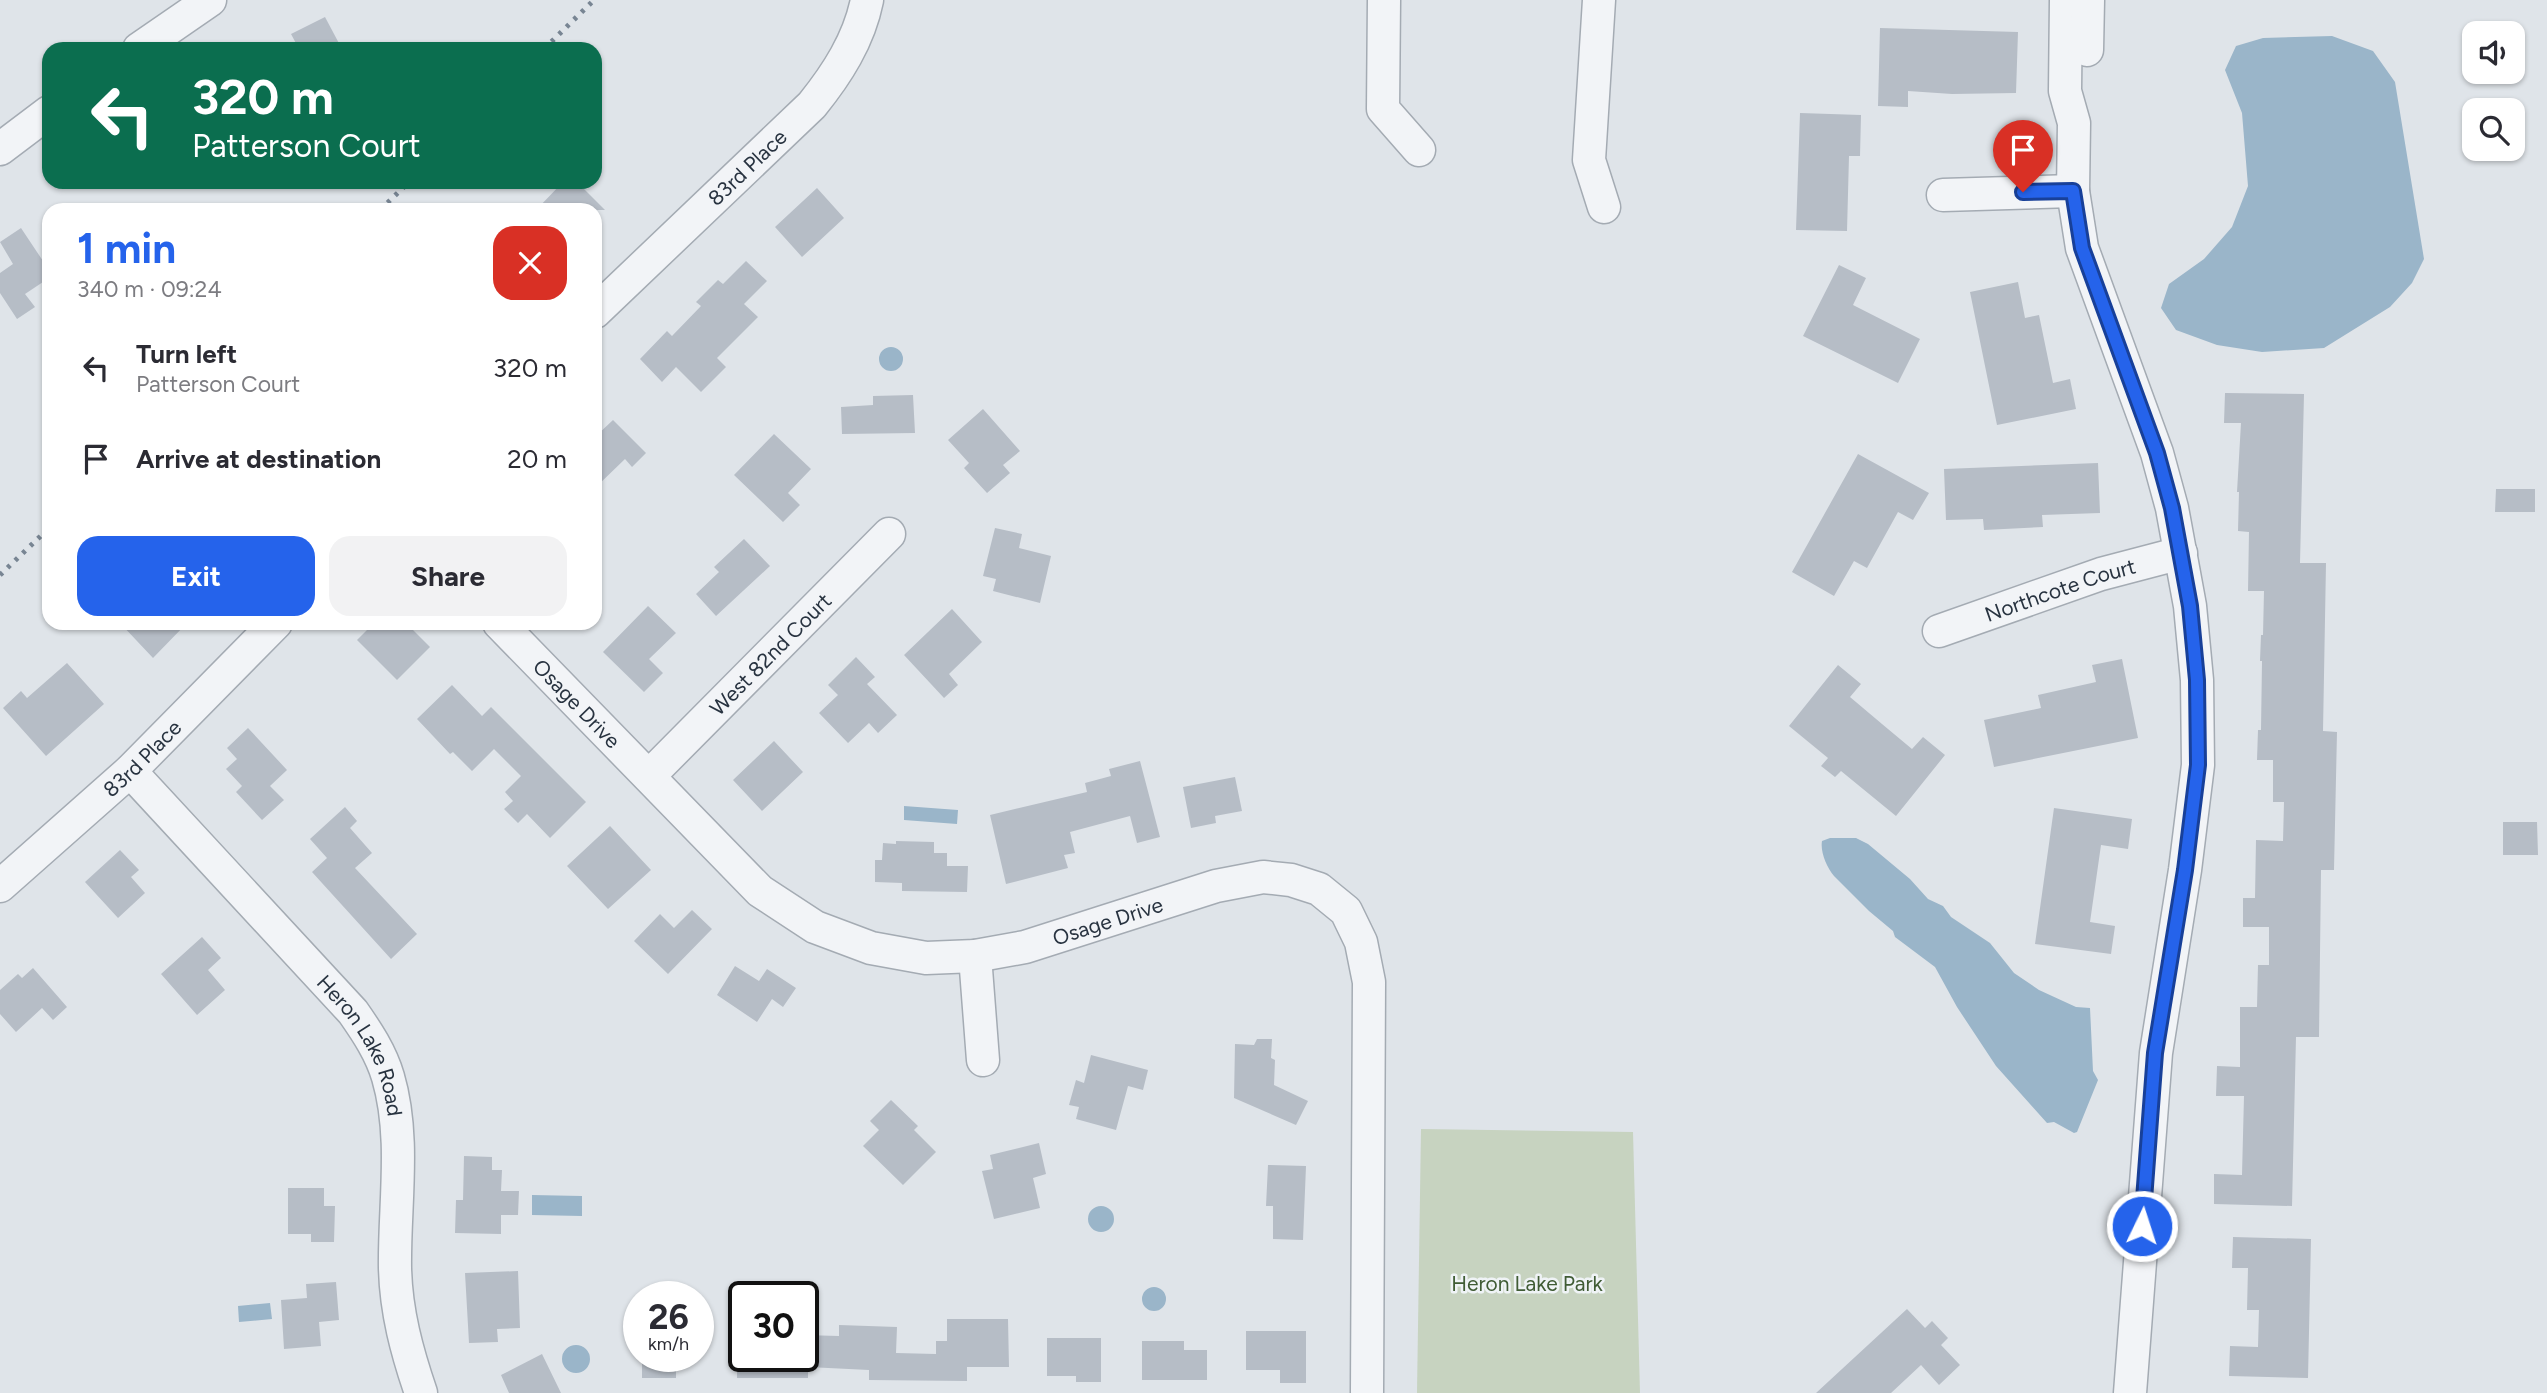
<!DOCTYPE html>
<html lang="en">
<head>
<meta charset="utf-8">
<style>
  :root { --surface:#fff; --page:#f2f2f3; --text:#2b2b33; --muted:#7c7c81; --accent:#2563eb }
  body { margin:0; font-family:Figtree,sans-serif; background:var(--page); color:var(--text); height:100vh; display:flex; flex-direction:column; font-size:26px; white-space:nowrap }
  * { box-sizing:border-box; margin:0 }
  p { font-size:23px; color:var(--muted) }
  .icon { flex:none; width:38px; height:38px; fill:none; stroke:currentColor; stroke-width:2; stroke-linecap:round; stroke-linejoin:round }
  .map { position:relative; flex:1; overflow:hidden }
  .drawer { position:absolute; left:42px; top:203px; width:560px; height:427px; display:flex; flex-direction:column; background:var(--surface); border-radius:21px; box-shadow:0 2px 5px #0004 }
  .drawer>* { flex:none }
  .guide { position:absolute; left:42px; top:42px; width:560px; height:147px; border-radius:21px; box-shadow:0 2px 5px #0004; background:#0b6e4f; color:#fff; overflow:hidden }
  .fabs { position:absolute; left:2462px; top:21px; display:grid; gap:14px }
  .fabs a { display:grid; place-items:center; width:63px; height:63px; border-radius:14px; background:var(--surface); box-shadow:0 2px 5px #0004; font-size:35px }
  .speed { position:absolute; left:623px; top:1281px; display:flex; gap:14px; font-size:35px; font-weight:700; text-align:center }
  .speed>* { display:grid; place-content:center; width:91px; height:91px; border-radius:50%; background:var(--surface); box-shadow:0 2px 5px #0004; line-height:1 }
  .speed small { font-size:18px; font-weight:400 }
  .speed .limit { border:4px solid #111; border-radius:10px; background:#fff; color:#111 }
  .pin { position:absolute; display:grid; place-items:center; width:60px; height:60px; color:#fff; margin:-72px -30px; border-radius:50% 50% 50% 0; rotate:-45deg; box-shadow:0 0 7px #0007 }
  .pin .icon { rotate:45deg }
  .me { position:absolute; width:77px; margin:-38px; rotate:4deg; stroke-linejoin:round; filter:drop-shadow(0 0 5px #0008) }
  .turn { display:flex; align-items:center; gap:24px; height:147px; padding:0 35px; font-size:32px }
  .turn .icon { width:91px; height:91px; stroke-width:2.5 }
  .turn b { display:block; font-size:49px; line-height:60px }
  .round { display:grid; place-items:center; flex:none; width:74px; height:74px; border-radius:21px; background:var(--page) }
  .overview { display:flex; align-items:center; justify-content:space-between; height:119px; padding:0 35px }
  h1 { font-size:42px; font-weight:700; line-height:52px; color:var(--accent) }
  .button { display:flex; gap:14px; margin-top:auto; padding:14px 35px }
  .button a { flex:1; height:80px; border-radius:21px; background:var(--accent); color:#fff; font-size:28px; font-weight:700; line-height:80px; text-align:center }
  .button a+a { background:var(--page); color:var(--text) }
  ul { padding:0; list-style:none }
  li { display:flex; align-items:center; gap:21px; height:91px; padding:0 35px }
  li div { flex:1 }
  li b { display:block; font-size:26px }
  li em { font-style:normal }
  .map>svg:first-child { display:block }
  .green { fill:#c7d3c0 }
  .water { fill:#9ab5c9 }
  .building { fill:#b6bdc6 }
  .lines { fill:none; stroke-linecap:round; stroke-linejoin:round }
  .minor-casing { stroke:#a4abb3; stroke-width:35 }
  .minor { stroke:#f2f4f7; stroke-width:32 }
  .rail { stroke:#788593; stroke-width:5; stroke-dasharray:3.5 7; stroke-linecap:butt }
  .route-casing { stroke:#184099; stroke-width:18 }
  .route { stroke:#2563eb; stroke-width:12 }
  .labels { text-anchor:middle; dominant-baseline:central; stroke-width:5; stroke-linejoin:round; paint-order:stroke }
  .street-label { font-size:21px; fill:#283340; stroke:#eff3f6 }
  .park-label { font-size:21px; fill:#405c35; stroke:#eff3f6 }
</style>
</head>
<body>
<div class="map">
<svg width="2547" height="1393" viewBox="0 0 2547 1393">
  <rect width="100%" height="100%" fill="#dfe4e9"/>
  <path class="green" d="M1421,1129L1633,1132L1640,1393H1417Z"/>
  <path class="water" d="M2332,36L2373,51L2395,82L2424,259L2412,283L2390,307L2324,348L2262,352L2217,345L2176,330L2161,308L2169,284L2204,259L2232,227L2248,186L2242,113L2225,70L2236,46L2263,38Z
    M879 359a12 12 0 1 1 24 0a12 12 0 1 1-24 0Z
    M904,806L958,810L957,824L904,820Z
    M1830,838H1856L1868,844L1910,879L1928,899L1943,906L1951,917L1990,943L2014,973L2039,990L2076,1007L2090,1008L2093,1071L2098,1080L2077,1132L2074,1133L2054,1122L2047,1123L1996,1066L1957,1007L1935,967L1895,937L1893,931L1869,911L1834,876C1827,868 1820,852 1822,841Z
    M532,1195L582,1196V1216L532,1215Z
    M1088 1219a13 13 0 1 1 26 0a13 13 0 1 1-26 0Z
    M1142 1299a12 12 0 1 1 24 0a12 12 0 1 1-24 0Z
    M270,1303L272,1319L239,1322L238,1306Z
    M562 1359a14 14 0 1 1 28 0a14 14 0 1 1-28 0Z"/>
  <path class="building" d="M325,17L342,49H299L291,34Z
    M1880,28L2018,32L2016,93L1952,94L1908,91V107L1878,106Z
    M1800,113L1861,115L1860,156H1849L1847,231L1796,230Z
    M563,182H577L605,210H536Z
    M817,188L844,218L802,257L775,227Z
    M21,228L49,270V278L25,294L35,307L17,319L0,293V273L13,264L0,242Z
    M746,261L767,281L744,304L758,317L717,358L726,367L701,392L676,367L662,382L640,359L667,331L672,336L701,306L696,302L718,280L723,284Z
    M1839,265L1866,278L1853,305L1920,339L1898,383L1803,336Z
    M2018,282L2025,318L2039,315L2053,383L2070,379L2076,409L1997,425L1970,292Z
    M2225,393L2304,394L2300,563H2326L2323,731L2337,732L2334,870H2321L2319,1037H2296L2292,1206L2214,1204V1174L2242,1175L2244,1096H2216L2217,1066L2240,1067V1007H2257L2258,965H2269V927H2243V898H2255L2256,840L2283,841L2284,802H2273V760H2257L2258,730H2261L2262,661H2260L2261,635H2263L2264,591H2248L2249,532L2238,531L2239,492H2237L2241,423H2224Z
    M913,395L915,433L842,434L841,407L873,405V396Z
    M983,409L1020,451L1003,465L1010,473L987,493L964,468L969,463L948,440Z
    M613,420L646,453L632,467L625,459L595,488V437Z
    M774,434L811,469L788,493L800,505L783,522L734,475Z
    M1858,454L1929,493L1913,520L1898,512L1867,568L1854,561L1834,596L1792,572Z
    M2098,463L2100,513L2042,515L2043,527L1984,530L1983,519L1946,520L1944,469Z
    M2496,489H2535V512H2495Z
    M995,528L1022,534L1019,548L1051,556L1040,603L993,591L996,579L983,576Z
    M744,539L770,566L716,616L696,594L719,572L714,567Z
    M648,606L676,633L649,659L663,673L644,692L603,652Z
    M952,609L982,642L949,674L958,685L944,698L904,655Z
    M120,623H187L153,658Z
    M374,623H406L430,647L397,680L357,640Z
    M856,657L875,677L867,684L897,715L878,733L869,723L848,743L819,713L838,695L828,685Z
    M2122,659L2138,738L1994,767L1984,720L2041,708L2038,695L2096,682L2092,665Z
    M67,663L104,704L46,756L3,708L21,691L27,698Z
    M1838,665L1861,684L1850,697L1882,724L1912,749L1923,737L1945,755L1896,816L1841,771L1835,777L1821,766L1828,758L1789,726Z
    M452,685L482,716L491,707L586,802L550,838L527,814L518,823L504,809L513,801L505,792L521,776L494,749L472,771L453,752L450,754L417,719Z
    M248,728L287,770L270,786L284,800L262,820L236,792L242,786L226,769L237,759L227,748Z
    M774,741L803,772L762,811L733,780Z
    M1140,761L1160,837L1137,843L1130,816L1070,832L1075,853L1064,855L1068,868L1006,884L990,815L1087,792L1085,783L1111,776L1109,769Z
    M1235,777L1242,811L1215,816L1216,823L1191,828L1183,787Z
    M345,807L357,821L350,828L372,853L355,868L417,934L391,959L312,872L327,858L310,839Z
    M2054,808L2132,819L2128,849L2101,845L2090,922L2115,926L2111,954L2035,944Z
    M2503,822H2537L2538,855H2503Z
    M610,826L651,870L608,909L567,866Z
    M896,841L934,842V853H947V866H968L967,892L902,891V883L875,882V860H882L883,843L896,844Z
    M120,850L139,870L131,877L145,893L118,918L85,882Z
    M692,910L712,929L668,974L634,941L660,914L674,928Z
    M202,937L221,958L208,970L225,990L197,1015L161,974Z
    M735,966L759,981L767,969L796,988L783,1007L772,999L757,1022L717,995Z
    M33,968L67,1007L53,1020L42,1008L16,1032L0,1014V990L18,974L22,978Z
    M1257,1039H1272L1271,1058L1275,1060L1274,1085L1308,1101L1296,1125L1234,1098L1235,1044L1254,1045Z
    M1091,1055L1148,1070L1143,1090L1128,1086L1116,1130L1076,1119L1079,1107L1069,1105L1076,1080L1084,1083Z
    M891,1100L918,1126L914,1130L936,1152L903,1185L863,1146L879,1130L870,1121Z
    M1039,1143L1046,1174L1033,1178L1040,1208L994,1219L982,1171L993,1169L990,1155Z
    M464,1156L492,1157V1170H502L501,1191H519L518,1215H501V1234L455,1233L456,1200H463Z
    M1268,1165L1306,1166L1303,1240L1273,1239V1206H1266Z
    M288,1188H324V1206H335L334,1242H311V1234H288Z
    M2233,1237L2311,1239L2308,1378L2229,1376L2230,1346L2258,1347L2259,1310H2247L2248,1268H2232Z
    M518,1271L520,1328L497,1329L498,1342L469,1343L465,1273Z
    M336,1282L339,1320L319,1322L321,1346L284,1349L281,1300L307,1298L306,1284Z
    M1907,1309L1925,1328L1932,1321L1948,1338L1941,1345L1960,1365L1939,1385L1921,1365L1891,1393H1816Z
    M947,1319H1008L1009,1367H967V1381L869,1380V1370L808,1367V1378H737V1356H803V1335L839,1336V1325L897,1327L896,1353L936,1354V1341H947Z
    M1246,1331H1306V1383H1280V1370H1246Z
    M1047,1338H1101V1382H1076V1376H1047Z
    M1142,1341H1184V1350H1207V1380H1142Z
    M542,1354L561,1393H509L501,1375Z
    M642,1356H676V1378H642Z"/>
  <g class="lines">
    <defs>
      <g id="minor">
        <path d="M1384,0L1383,109L1419,150"/>
        <path d="M1599,0L1589,160L1604,207"/>
        <path d="M2066,0L2065,91L2074,123L2073,191L2082,248L2157,453L2172,508L2190,606L2197,680L2198,765L2185,870L2156,1053L2130,1393"/>
        <path d="M139,49L210,0"/>
        <path d="M2087,50L2088,0"/>
        <path d="M0,149L49,112"/>
        <path d="M1943,195L2073,191"/>
        <path id="s1" d="M595,312L812,105C837,74 859,40 867,0"/>
        <path id="s2" d="M499,623L760,891L815,927L871,948L926,958L975,956L1025,947L1216,886L1263,877L1291,880L1319,889L1346,911L1361,942L1369,982L1367,1393"/>
        <path id="s3" d="M1939,631L2101,574L2181,553"/>
        <path id="s4" d="M130,771L353,1012C367,1032 381,1053 388,1077C406,1138 394,1206 395,1268C396,1312 407,1352 421,1393"/>
        <path id="s5" d="M649,776L889,534"/>
        <path id="s6" d="M0,886L130,771L276,623"/>
        <path d="M975,956L983,1060"/>
      </g>
    </defs>
    <use href="#minor" class="minor-casing"/>
    <use href="#minor" class="minor"/>
    <path class="rail" d="M544,49L594,0
      M380,210L409,182
      M0,575L49,528"/>
  </g>
  <g class="lines">
    <defs>
      <path id="route" d="M2023,192L2073,191L2082,248L2157,453L2172,508L2190,606L2197,680L2198,765L2185,870L2155,1053L2142,1226"/>
    </defs>
    <use href="#route" class="route-casing"/>
    <use href="#route" class="route"/>
  </g>
  <g class="labels">
    <g class="street-label">
      <text stroke="none"><textPath href="#s1" startOffset="210">83rd Place</textPath></text>
      <text stroke="none"><textPath href="#s3" startOffset="128">Northcote Court</textPath></text>
      <text stroke="none"><textPath href="#s5" startOffset="172">West 82nd Court</textPath></text>
      <text stroke="none"><textPath href="#s2" startOffset="112">Osage Drive</textPath></text>
      <text stroke="none"><textPath href="#s6" startOffset="191">83rd Place</textPath></text>
      <text stroke="none"><textPath href="#s2" startOffset="742">Osage Drive</textPath></text>
      <text stroke="none"><textPath href="#s4" startOffset="362">Heron Lake Road</textPath></text>
    </g>
    <g class="park-label">
      <text x="1527" y="1283">Heron Lake Park</text>
    </g>
  </g>
</svg>
<div class="fabs">
<a><svg class="icon" aria-label="sound" viewBox="0 0 24 24"><path d="M4 9h4l5-4v14l-5-4H4zM17 9q2 3 0 6"/></svg></a>
<a><svg class="icon" aria-label="search" viewBox="0 0 24 24"><circle cx="10" cy="10" r="6"/><path d="M15 15l6 6"/></svg></a>
</div>
<div class="speed"><div>26<small>km/h</small></div><div class="limit">30</div></div>
<div class="pin" style="left:2023px;top:192px;background:#d93025"><svg class="icon" aria-label="arrive" viewBox="0 0 24 24"><path d="M6 21V4h12l-3 4 3 4H6"/></svg></div>
<svg class="me" style="left:2142px;top:1226px" viewBox="-20 -20 40 40"><circle r="17" fill="#2563eb" stroke="#fff" stroke-width="3"/><path d="M0-11L8 9 0 5-8 9z" fill="#fff"/></svg>
<div class="guide">
<div class="turn"><svg class="icon" aria-label="left" viewBox="0 0 24 24"><path d="M17 20v-9H6M10 6l-5 5 5 5"/></svg><div><b>320 m</b>Patterson Court</div></div>
</div>
<section class="drawer">
<div class="overview"><div><h1>1 min</h1><p>340 m · 09:24</p></div><a class="round" style="background:#d93025;color:#fff"><svg class="icon" aria-label="close" viewBox="0 0 24 24"><path d="M6 6l12 12M18 6L6 18"/></svg></a></div>
<ul>
<li><svg class="icon" aria-label="left" viewBox="0 0 24 24"><path d="M17 20v-9H6M10 6l-5 5 5 5"/></svg><div><b>Turn left</b><p>Patterson Court</p></div><em>320 m</em></li>
<li><svg class="icon" aria-label="arrive" viewBox="0 0 24 24"><path d="M6 21V4h12l-3 4 3 4H6"/></svg><div><b>Arrive at destination</b></div><em>20 m</em></li>
</ul>
<div class="button"><a>Exit</a><a>Share</a></div>
</section>
</div>
</body>
</html>
